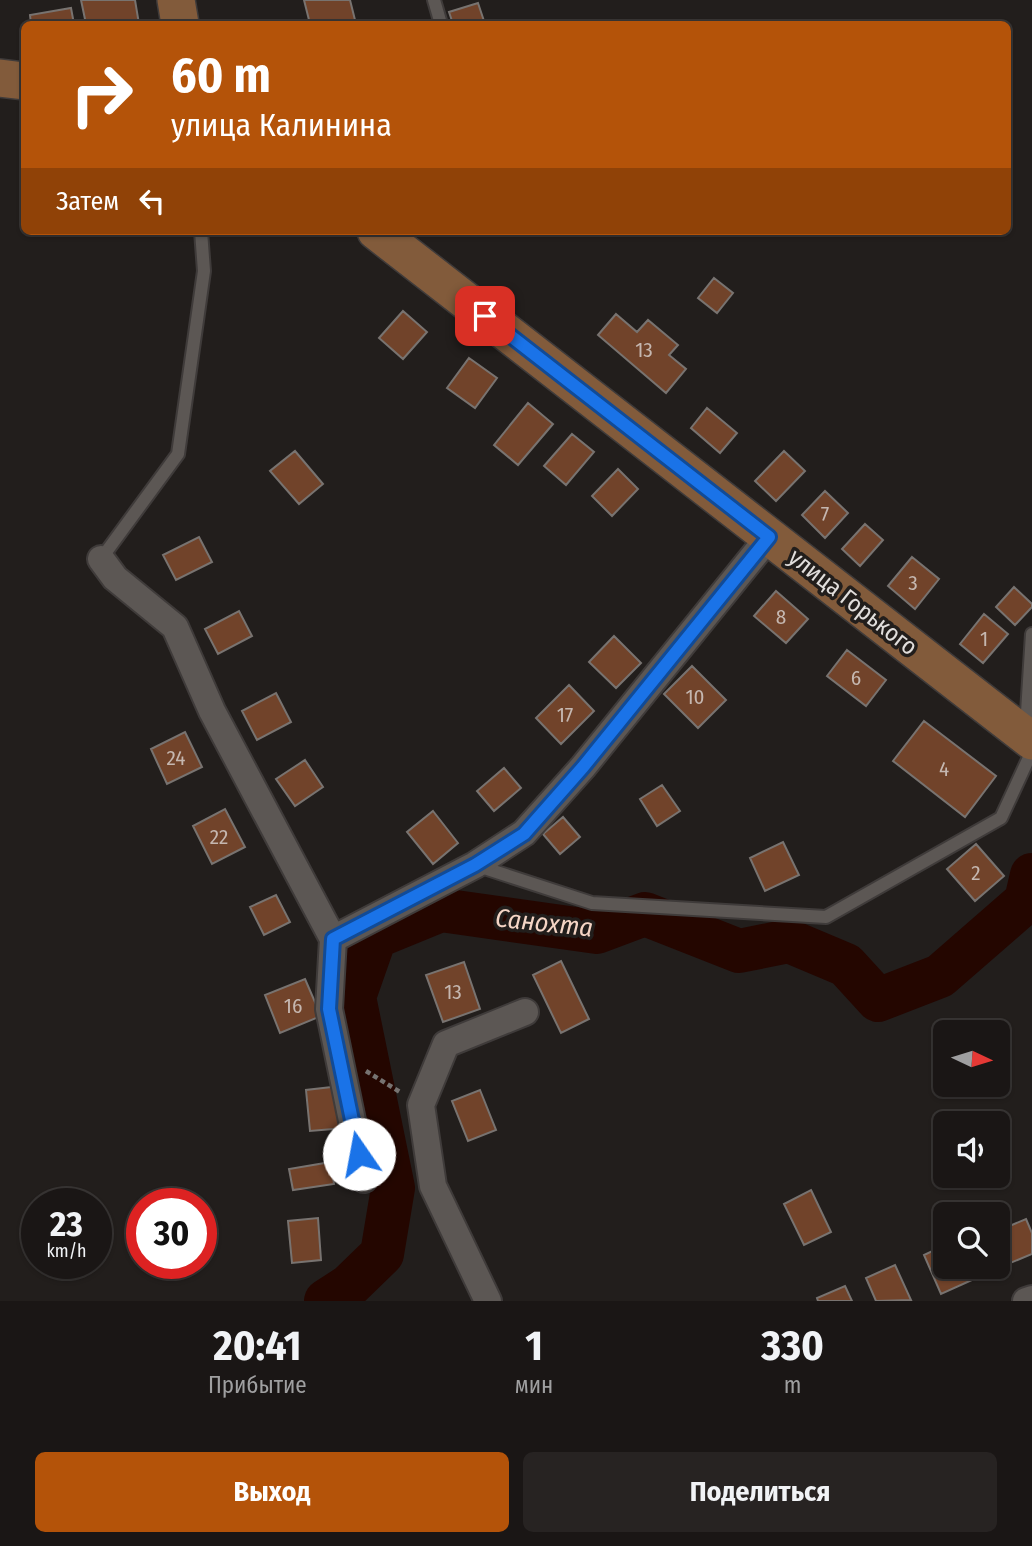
<!DOCTYPE html>
<html lang="ru">
<head>
<meta charset="utf-8">
<style>
  :root { --surface:#1a1615; --page:#272322; --text:#f1f3f6; --muted:#9f9fa0; --line:#383534; --accent:#b45309 }
  body { margin:0; font-family:"Fira Sans Condensed",sans-serif; background:var(--page); color:var(--text); height:100vh; display:flex; flex-direction:column; font-size:26px; white-space:nowrap }
  * { box-sizing:border-box; margin:0 }
  p { font-size:23px; color:var(--muted) }
  .icon { flex:none; width:38px; height:38px; fill:none; stroke:currentColor; stroke-width:2; stroke-linecap:round; stroke-linejoin:round }
  .map { position:relative; height:1301px; overflow:hidden }
  .side { display:flex; flex-direction:column; background:var(--surface); flex:1 }
  .side>* { flex:none }
  .hud { position:absolute; left:21px; top:21px; width:990px; height:214px; border-radius:10px; box-shadow:0 2px 5px #0004,0 0 0 2px var(--line); background:#b45309; color:#fff; overflow:hidden }
  .needle { width:46px; rotate:94deg }
  .controls { position:absolute; left:933px; top:1020px; display:grid; gap:14px }
  .controls a { display:grid; place-items:center; width:77px; height:77px; border-radius:10px; background:var(--surface); box-shadow:0 2px 5px #0004,0 0 0 2px var(--line); font-size:35px }
  .speed { position:absolute; left:21px; top:1188px; display:flex; gap:14px; font-size:35px; font-weight:700; text-align:center }
  .speed>* { display:grid; place-content:center; width:91px; height:91px; border-radius:50%; background:var(--surface); box-shadow:0 2px 5px #0004,0 0 0 2px var(--line); line-height:1 }
  .speed small { font-size:18px; font-weight:400 }
  .speed .limit { border:10px solid #d22; background:#fff; color:#111 }
  .pin { position:absolute; display:grid; place-items:center; width:60px; height:60px; color:#fff; margin:-30px; border-radius:14px; box-shadow:0 4px 10px #0006 }
  .me { position:absolute; width:77px; margin:-38px; rotate:348deg; stroke-linejoin:round; filter:drop-shadow(0 0 5px #0008) }
  .turn { display:flex; align-items:center; gap:24px; height:147px; padding:0 35px; font-size:32px }
  .turn .icon { width:91px; height:91px; stroke-width:2.5 }
  .turn b { display:block; font-size:49px; line-height:60px }
  .then { display:flex; align-items:center; height:66px; padding:0 35px; background:#0003; gap:14px; font-size:26px }
  .eta { display:flex; justify-content:space-evenly; align-items:center; height:119px; text-align:center }
  .eta b { font-size:42px; font-weight:700; line-height:49px }
  .action { display:flex; gap:14px; margin-top:auto; padding:14px 35px }
  .action a { flex:1; height:80px; border-radius:10px; background:var(--accent); color:#fff; font-size:28px; font-weight:700; line-height:80px; text-align:center }
  .action a+a { background:var(--page); color:var(--text) }
  .map>svg:first-child { display:block }
  .lines { fill:none; stroke-linecap:round; stroke-linejoin:round }
  .river { stroke:#240600; stroke-width:44 }
  .building { fill:#71432a; stroke:#787370; stroke-width:2 }
  .lane-casing { stroke:#3f3b3a; stroke-width:16 }
  .street-casing { stroke:#3f3b3a; stroke-width:30 }
  .secondary-casing { stroke:#3f3b3a; stroke-width:40 }
  .path { stroke:#767371; stroke-width:4.5; stroke-dasharray:5 3.5; stroke-linecap:butt }
  .lane { stroke:#5c5754; stroke-width:12 }
  .street { stroke:#5c5754; stroke-width:26 }
  .secondary { stroke:#825b3b; stroke-width:37 }
  .route-casing { stroke:#114b97; stroke-width:18 }
  .route { stroke:#1a73e8; stroke-width:12 }
  .labels { text-anchor:middle; dominant-baseline:central; stroke-width:7; stroke-linejoin:round; paint-order:stroke }
  .number-label { font-size:21px; fill:#c5b7b0 }
  .street-label { font-size:24px; fill:#e1dedc; stroke:#221e1c }
  .water-label { font-size:26px; font-style:italic; fill:#f5d5c5; stroke:#221e1c }
</style>
</head>
<body>
<div class="map">
<svg width="1032" height="1301" viewBox="0 0 1032 1301">
  <rect width="100%" height="100%" fill="#221e1c"/>
  <g class="lines">
    <path class="river" d="M326,1301L349,1286L382,1254L393,1188L354,997L375,937L441,910L597,932L645,914L739,951L789,941L846,965L878,1000L940,976L1026,901L1032,875"/>
  </g>
  <path class="building" d="M81,0H135L139,24H86Z
    M304,0H350L356,24H310Z
    M478,3L484,21L474,24H453L449,12Z
    M71,8L74,24H31L30,15Z
    M714,278L733,293L717,313L698,298Z
    M403,311L427,332L403,359L379,338Z
    M616,314L637,332L648,320L678,345L669,355L686,369L666,393L598,335Z
    M469,358L497,378L475,408L447,388Z
    M528,403L553,424L518,465L494,445Z
    M707,408L737,433L720,453L691,428Z
    M572,434L594,452L566,485L544,466Z
    M295,451L323,484L299,504L270,471Z
    M784,451L805,471L776,501L755,481Z
    M618,469L638,489L612,516L592,496Z
    M825,491L848,513L825,538L802,515Z
    M865,524L883,540L860,566L842,549Z
    M199,537L212,562L176,580L163,555Z
    M912,557L939,579L915,609L888,586Z
    M1014,587L1032,604V607L1015,625L996,607Z
    M776,591L808,619L786,643L754,616Z
    M239,611L252,636L218,654L205,629Z
    M984,614L1008,634L983,663L960,644Z
    M614,636L641,663L616,688L589,662Z
    M847,650L886,680L866,706L827,676Z
    M692,666L726,700L698,728L664,694Z
    M569,685L594,711L561,744L536,718Z
    M276,693L291,722L257,740L242,711Z
    M924,721L996,776L965,817L893,761Z
    M185,732L202,767L167,784L151,749Z
    M305,760L323,787L295,806L276,779Z
    M504,768L521,788L494,811L477,791Z
    M662,785L680,811L657,826L640,799Z
    M225,809L245,847L212,864L193,826Z
    M433,811L458,843L433,864L407,832Z
    M563,817L580,837L560,854L543,834Z
    M783,842L799,875L765,891L750,858Z
    M976,844L1004,876L975,901L947,869Z
    M276,895L290,922L264,935L250,907Z
    M561,961L589,1019L561,1033L533,975Z
    M464,962L480,1009L443,1022L426,975Z
    M305,979L321,1016L280,1033L265,995Z
    M340,1086L345,1128L310,1131L306,1090Z
    M480,1090L496,1130L468,1141L452,1101Z
    M331,1162L334,1184L293,1190L289,1169Z
    M811,1190L831,1232L804,1245L784,1204Z
    M318,1218L321,1260L292,1263L288,1221Z
    M1026,1219L1032,1233V1254L998,1268V1231Z
    M945,1245V1267H966L972,1280L941,1294L924,1255Z
    M895,1265L911,1300L876,1301L866,1278Z
    M845,1286L852,1301H818L817,1298Z"/>
  <g class="lines">
    <defs>
      <path id="lane" d="M434,0L441,24
        M101,559L178,454L204,271L201,231
        M1026,728L1032,634
        M475,865L592,903L826,917L1001,818L1032,751"/>
      <path id="street" d="M101,559L115,578L175,627L212,711L333,939L329,1009L364,1179
        M333,939L475,865L524,833L583,767L769,537
        M488,1301L433,1186L421,1105L446,1044L525,1012
        M1026,1301L1032,1299"/>
      <path id="secondary" d="M176,0L180,24
        M0,78L24,81
        M376,231L1032,741"/>
    </defs>
    <use href="#lane" class="lane-casing"/>
    <use href="#street" class="street-casing"/>
    <use href="#secondary" class="secondary-casing"/>
    <path class="path" d="M366,1071L400,1092"/>
    <use href="#lane" class="lane"/>
    <use href="#street" class="street"/>
    <use href="#secondary" class="secondary"/>
  </g>
  <g class="lines">
    <defs>
      <path id="route" d="M359,1154L329,1009L333,939L475,865L524,834L583,767L769,537L485,316"/>
    </defs>
    <use href="#route" class="route-casing"/>
    <use href="#route" class="route"/>
  </g>
  <g class="labels">
    <g class="number-label">
      <text x="644" y="350">13</text>
      <text x="825" y="514">7</text>
      <text x="913" y="583">3</text>
      <text x="781" y="617">8</text>
      <text x="984" y="639">1</text>
      <text x="856" y="678">6</text>
      <text x="695" y="697">10</text>
      <text x="565" y="715">17</text>
      <text x="176" y="758">24</text>
      <text x="944" y="769">4</text>
      <text x="219" y="837">22</text>
      <text x="976" y="873">2</text>
      <text x="453" y="992">13</text>
      <text x="293" y="1006">16</text>
    </g>
    <g class="street-label">
      <text transform="translate(853 602) rotate(38)">улица Горького</text>
    </g>
    <g class="water-label">
      <text transform="translate(544 923) rotate(6)">Санохта</text>
    </g>
  </g>
</svg>
<div class="controls">
<a><svg class="needle" viewBox="-14 -14 28 28"><path d="M0-13l5 13h-10z" fill="#e53935"/><path d="M0 13l5-13h-10z" fill="#9f9fa0"/></svg></a>
<a><svg class="icon" aria-label="sound" viewBox="0 0 24 24"><path d="M4 9h4l5-4v14l-5-4H4zM17 9q2 3 0 6"/></svg></a>
<a><svg class="icon" aria-label="search" viewBox="0 0 24 24"><circle cx="10" cy="10" r="6"/><path d="M15 15l6 6"/></svg></a>
</div>
<div class="speed"><div>23<small>km/h</small></div><div class="limit">30</div></div>
<div class="pin" style="left:485px;top:316px;background:#d93025"><svg class="icon" aria-label="arrive" viewBox="0 0 24 24"><path d="M6 21V4h12l-3 4 3 4H6"/></svg></div>
<svg class="me" style="left:359px;top:1154px" viewBox="-20 -20 40 40"><circle r="19" fill="#fff"/><path d="M0-13L10 11 0 6-10 11z" fill="#1a73e8"/></svg>
<div class="hud">
<div class="turn"><svg class="icon" aria-label="right" viewBox="0 0 24 24"><path d="M7 20v-9h11M14 6l5 5-5 5"/></svg><div><b>60 m</b>улица Калинина</div></div>
<div class="then">Затем<svg class="icon" aria-label="left" viewBox="0 0 24 24"><path d="M17 20v-9H6M10 6l-5 5 5 5"/></svg></div>
</div>
</div>
<section class="side">
<div class="eta">
<div><b>20:41</b><p>Прибытие</p></div>
<div><b>1</b><p>мин</p></div>
<div><b>330</b><p>m</p></div>
</div>
<div class="action"><a>Выход</a><a>Поделиться</a></div>
</section>
</body>
</html>
